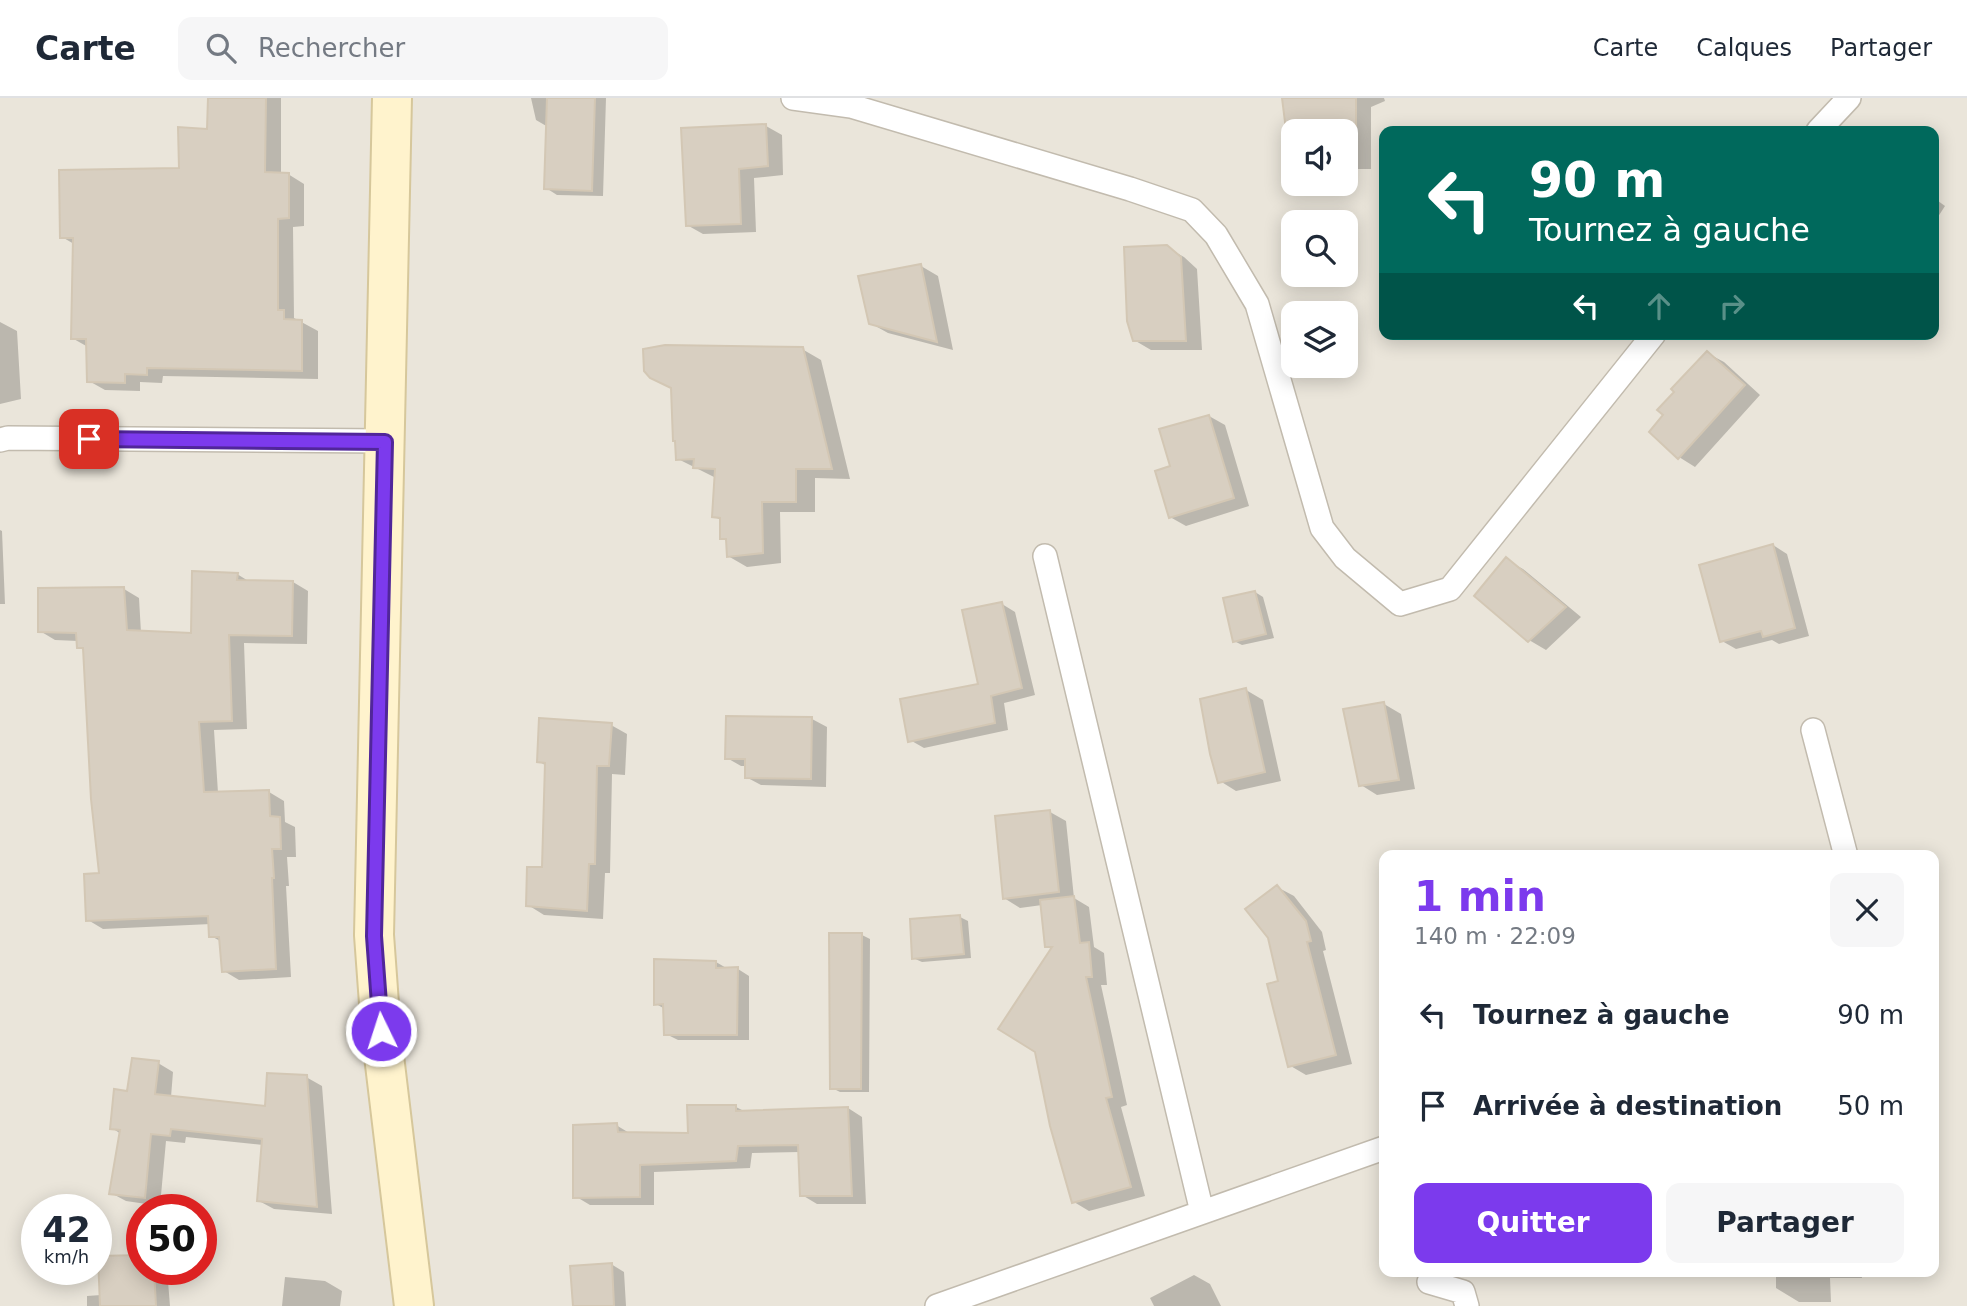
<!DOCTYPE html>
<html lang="fr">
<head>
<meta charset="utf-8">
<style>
  :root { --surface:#fff; --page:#f6f6f7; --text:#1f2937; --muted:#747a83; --line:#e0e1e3; --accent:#7c3aed }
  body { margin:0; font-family:"DejaVu Sans",sans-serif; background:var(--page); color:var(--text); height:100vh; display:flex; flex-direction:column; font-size:26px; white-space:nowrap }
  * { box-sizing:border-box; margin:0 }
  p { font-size:23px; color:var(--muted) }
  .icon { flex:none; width:38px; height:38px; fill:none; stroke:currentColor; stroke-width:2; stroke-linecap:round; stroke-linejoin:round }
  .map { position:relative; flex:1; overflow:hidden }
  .details { position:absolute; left:1379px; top:752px; width:560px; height:427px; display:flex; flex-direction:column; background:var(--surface); border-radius:14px; box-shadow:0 4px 18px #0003 }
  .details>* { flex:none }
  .banner { position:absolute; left:1379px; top:28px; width:560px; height:214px; border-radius:14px; box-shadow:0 4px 18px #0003; background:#00695c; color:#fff; overflow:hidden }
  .tools { position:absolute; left:1281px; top:21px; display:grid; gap:14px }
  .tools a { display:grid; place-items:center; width:77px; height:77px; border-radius:14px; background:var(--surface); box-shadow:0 4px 18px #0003; font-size:35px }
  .speed { position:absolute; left:21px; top:1096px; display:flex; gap:14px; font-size:35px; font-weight:700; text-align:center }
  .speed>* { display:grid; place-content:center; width:91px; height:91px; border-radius:50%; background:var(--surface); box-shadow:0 4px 18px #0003; line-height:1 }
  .speed small { font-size:18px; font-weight:400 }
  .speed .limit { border:10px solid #d22; background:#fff; color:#111 }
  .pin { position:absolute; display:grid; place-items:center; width:60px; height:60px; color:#fff; margin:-30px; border-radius:14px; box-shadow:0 4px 10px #0006 }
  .me { position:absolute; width:77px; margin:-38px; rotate:356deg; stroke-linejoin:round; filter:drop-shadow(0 0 5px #0008) }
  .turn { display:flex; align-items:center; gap:24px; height:147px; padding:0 35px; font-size:32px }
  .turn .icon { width:91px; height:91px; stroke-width:2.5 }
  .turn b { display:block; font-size:49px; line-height:60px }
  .lanes { display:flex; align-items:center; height:66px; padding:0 35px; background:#0003; justify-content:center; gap:35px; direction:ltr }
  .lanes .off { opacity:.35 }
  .round { display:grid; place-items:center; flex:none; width:74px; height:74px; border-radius:14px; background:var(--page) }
  .headline { display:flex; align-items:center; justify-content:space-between; height:119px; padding:0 35px }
  h1 { font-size:42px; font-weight:600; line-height:52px; color:var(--accent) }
  .primary-button { display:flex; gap:14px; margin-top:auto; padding:14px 35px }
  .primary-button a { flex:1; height:80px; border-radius:14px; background:var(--accent); color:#fff; font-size:28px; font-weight:600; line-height:80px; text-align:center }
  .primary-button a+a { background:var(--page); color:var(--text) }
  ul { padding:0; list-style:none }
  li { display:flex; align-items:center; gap:21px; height:91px; padding:0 35px }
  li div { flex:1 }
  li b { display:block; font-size:26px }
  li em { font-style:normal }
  header { display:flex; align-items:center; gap:42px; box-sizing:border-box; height:98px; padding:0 35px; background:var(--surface); border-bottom:2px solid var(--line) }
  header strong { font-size:33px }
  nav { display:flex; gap:38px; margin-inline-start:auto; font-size:24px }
  .search { width:490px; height:63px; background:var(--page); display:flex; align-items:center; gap:18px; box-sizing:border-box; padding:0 24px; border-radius:14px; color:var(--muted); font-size:26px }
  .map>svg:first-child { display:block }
  .residential { fill:#eae5da; fill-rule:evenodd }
  .shadow { fill:#0003 }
  .building { fill:#d8cfc1; stroke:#d3c7b4; stroke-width:2 }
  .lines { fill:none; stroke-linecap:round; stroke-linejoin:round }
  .service-casing { stroke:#c2bbae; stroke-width:26 }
  .secondary-casing { stroke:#d6c79b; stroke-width:42 }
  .service { stroke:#fff; stroke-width:23 }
  .secondary { stroke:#fff3cd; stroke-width:38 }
  .route-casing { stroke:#51269a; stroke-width:18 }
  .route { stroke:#7c3aed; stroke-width:12 }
</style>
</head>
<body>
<header>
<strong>Carte</strong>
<div class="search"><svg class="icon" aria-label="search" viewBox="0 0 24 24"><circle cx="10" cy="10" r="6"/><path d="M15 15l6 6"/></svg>Rechercher</div>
<nav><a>Carte</a><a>Calques</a><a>Partager</a></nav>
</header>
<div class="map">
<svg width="1967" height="1208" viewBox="0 0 1967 1208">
  <rect width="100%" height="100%" fill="#f6f3ec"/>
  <path class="residential" d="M0,0H1967V1208H0ZM1293,33H1346V86H1293ZM1384,33H1934V236H1384ZM1293,124H1346V177H1293ZM1293,215H1346V268H1293ZM1384,758H1934V1174H1384ZM37,1111H96V1171H37ZM142,1111H201V1171H142Z"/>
  <path class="shadow" d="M209,0H281V76H288L304,86V128L293,129L294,220L318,233V281L163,278L162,285L140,284V293L105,292L89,283L88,249L72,240L74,146L62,139L181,71L209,33Z
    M531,0H606L603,98L557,97L546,90L548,29L536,22Z
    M1283,0H1384L1385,3L1371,9V71H1346V33H1293V66L1286,62L1287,24Z
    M766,28L782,37L783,77L754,80L756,134L703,136L687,127Z
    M1934,100L1945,108L1934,125Z
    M1166,149L1184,159L1197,171L1202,252H1151L1134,242Z
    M921,168L938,178L953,252L888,235L870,225Z
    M0,224L17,233L21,301L0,306Z
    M802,251L821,262L850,381L815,380V414H780L781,465L747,469L728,458V444L722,440V423L714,418L716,380L678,361Z
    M1707,255L1724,264L1760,297L1695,369L1679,359Z
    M1209,318L1225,327L1249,408L1186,428L1170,419L1172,370Z
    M0,432L2,433L5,506H0Z
    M1773,447L1787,456L1809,538L1779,546L1772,542L1736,551L1722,543Z
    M1506,462L1523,471L1581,519L1546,552L1529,542Z
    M237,476L250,484H293L308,493L307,546L244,545L247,631L214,632L218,695L269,694L284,703L285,724L295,729L296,759H287L289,788H286L291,879L239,882L224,873L222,844L211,838V826L103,831L88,822L101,777L85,553L79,549L78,543L55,542L40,533L124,491L139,500L141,535L192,537Z
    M1255,494L1263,499L1274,540L1242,547L1234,543Z
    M1002,506L1015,514L1035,597L1004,605L1008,632L924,650L910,642L980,587Z
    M1246,592L1263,602L1281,683L1236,693L1220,683Z
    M1384,606L1401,616L1415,691L1377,697L1361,687Z
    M728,620L812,621L827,629L826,689L761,687L746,679L747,668H741L727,660Z
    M611,627L627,636L625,677L612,676L610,775H605L603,821L544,817L528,807L544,771L546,668L539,663Z
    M1050,714L1066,723L1074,800L1089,809L1094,849L1104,855L1107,887H1101L1127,1007L1121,1009L1145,1098L1089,1113L1074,1104L1052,852L1047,848L1042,807L1020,810L1004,800Z
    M1277,789L1294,798L1322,834L1326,852L1323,853L1352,966L1306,977L1289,967L1280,884Z
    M960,819L968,823L971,860L922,864L913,860Z
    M862,837L870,841L869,994H840L832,990Z
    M716,864L728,871H738L749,878V942H678L666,936L665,911L656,906Z
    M158,965L173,974L171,999L267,1010L306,979L322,988L332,1116L274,1111L259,1103L263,1047L186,1039L185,1045L166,1043L160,1108L126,1103L111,1095L121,1036L112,1030L128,995Z
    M736,1009L746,1014L848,1010L862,1019L866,1106H817L802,1097L800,1054L752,1055L750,1070L654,1074V1107H590L575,1098L616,1027L631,1036L690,1037Z
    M611,1166L624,1174L626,1208H575Z
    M142,1171H167L170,1208H87V1198L101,1197Z
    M1776,1174H1861L1862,1180H1830L1831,1204H1799L1776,1190Z
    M1194,1177L1210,1186L1221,1208H1154L1150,1200Z
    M285,1179L325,1183L342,1193L340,1208H282Z"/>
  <path class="building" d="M208,0H266L265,74L289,75V120L278,121V212H284V221L302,222V273L147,270V277L125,276V285L87,284L86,241H71L73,140H60L59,72L179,70L178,29L207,31Z
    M547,0H595L592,93L544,91Z
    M1282,0H1356V63H1346V33H1293V63H1285V24Z
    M766,26L768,68L739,71L741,126L686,128L681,30Z
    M1167,147L1181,159L1186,243H1133L1127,223L1124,149Z
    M921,166L937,244L869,226L858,178Z
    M665,247L803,249L832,371H796V404H762L763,455L727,459L726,441H720V420L712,419L715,371L693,370L694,361L676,362L675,343H673L671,290L650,280L644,273L643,251Z
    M1707,253L1745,287L1678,361L1649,334L1663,317L1657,312L1674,294L1671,291Z
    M1209,317L1234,400L1169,420L1155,373L1170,368L1159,331Z
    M1773,446L1795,530L1763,539L1761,533L1720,544L1699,467Z
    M1506,459L1566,509L1528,544L1474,498Z
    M192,473L238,475L237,482L293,483L292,538L229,537L232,623L199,624L204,694L269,692L270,718L280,719L281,751H272L274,780H272L276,871L222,874L219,839H209L208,818L86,823L84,776L99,775L91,701L83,550H77L76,535L38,534V490L124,489L127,532L191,535Z
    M1255,493L1266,536L1233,544L1223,500Z
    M1002,504L1022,590L991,598L995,625L908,644L900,601L978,586L962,512Z
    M1246,590L1265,674L1218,685L1210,656L1200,601Z
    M1384,604L1399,682L1359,688L1343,611Z
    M726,618L812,619L811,681L745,680V661H725Z
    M539,620L612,625L609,668H597L595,766H589L587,813L526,808L527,769H542L545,665L537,664Z
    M1050,712L1059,794L1003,801L995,718Z
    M1277,787L1306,823L1311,843L1307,844L1336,957L1288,969L1267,886L1278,883L1268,840L1245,811Z
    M1074,798L1080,845L1089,844L1092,879H1086L1112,999L1106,1000L1131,1089L1072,1105L1050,1028L1035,954L998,931L1052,849H1045L1040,802Z
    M960,817L964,856L912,861L910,821Z
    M829,835H862L861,991H830Z
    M654,861L716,863V870L738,869L737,937H664L663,906L654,907Z
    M132,960L159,963L155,996L265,1008L267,975L307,977L317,1109L257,1103L262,1041L171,1031L170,1038L151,1036L145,1100L109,1096L120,1032L110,1031L114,991L127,993Z
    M687,1007H736V1013L848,1009L852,1098H800L798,1047L738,1048L736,1063L640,1067V1099L573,1100V1027L617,1025L618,1034L688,1035Z
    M142,1157V1171H154L156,1208H100L98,1158Z
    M612,1165L614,1208H573L570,1168Z"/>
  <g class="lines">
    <defs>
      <path id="service" d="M793,0L851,8L1130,91L1192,112L1216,137L1257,206L1322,430L1345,460L1400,506L1450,491L1654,236
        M1818,33L1849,0
        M0,342L8,340L385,343
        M1045,458L1202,1114
        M1813,632L1846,758
        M1429,1184L1463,1194L1467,1208
        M937,1208L1384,1050"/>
      <path id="secondary" d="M392,0L374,837L381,933L414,1208"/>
    </defs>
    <use href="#service" class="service-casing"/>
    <use href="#secondary" class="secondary-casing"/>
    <use href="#service" class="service"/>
    <use href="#secondary" class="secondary"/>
  </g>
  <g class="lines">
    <defs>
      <path id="route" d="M89,341L385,344L374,838L381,933"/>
    </defs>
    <use href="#route" class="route-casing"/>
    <use href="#route" class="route"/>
  </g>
</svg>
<div class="tools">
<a><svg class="icon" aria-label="sound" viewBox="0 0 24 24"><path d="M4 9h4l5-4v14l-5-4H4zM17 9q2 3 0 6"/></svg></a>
<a><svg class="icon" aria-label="search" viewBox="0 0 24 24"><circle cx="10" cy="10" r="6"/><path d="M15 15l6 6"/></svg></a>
<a><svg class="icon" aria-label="layers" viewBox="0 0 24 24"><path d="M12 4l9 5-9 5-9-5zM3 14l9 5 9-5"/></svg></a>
</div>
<div class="speed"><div>42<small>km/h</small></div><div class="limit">50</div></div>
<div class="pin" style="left:89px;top:341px;background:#d93025"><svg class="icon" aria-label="arrive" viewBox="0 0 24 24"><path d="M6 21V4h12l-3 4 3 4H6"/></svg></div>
<svg class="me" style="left:381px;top:933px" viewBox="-20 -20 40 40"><circle r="17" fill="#7c3aed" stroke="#fff" stroke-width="3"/><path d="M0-11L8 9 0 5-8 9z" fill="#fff"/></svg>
<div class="banner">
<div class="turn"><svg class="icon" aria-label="left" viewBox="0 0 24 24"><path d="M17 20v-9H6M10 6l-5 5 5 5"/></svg><div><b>90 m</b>Tournez à gauche</div></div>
<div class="lanes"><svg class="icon" aria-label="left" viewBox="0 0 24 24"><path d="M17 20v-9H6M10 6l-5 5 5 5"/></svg><svg class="icon off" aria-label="ahead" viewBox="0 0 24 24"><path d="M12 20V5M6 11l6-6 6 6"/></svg><svg class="icon off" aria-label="right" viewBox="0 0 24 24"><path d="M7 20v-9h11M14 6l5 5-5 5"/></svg></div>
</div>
<section class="details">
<div class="headline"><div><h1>1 min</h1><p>140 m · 22:09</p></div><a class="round"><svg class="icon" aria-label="close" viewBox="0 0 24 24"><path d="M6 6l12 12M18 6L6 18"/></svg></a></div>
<ul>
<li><svg class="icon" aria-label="left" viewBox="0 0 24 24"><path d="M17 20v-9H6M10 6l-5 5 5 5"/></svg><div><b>Tournez à gauche</b></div><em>90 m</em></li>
<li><svg class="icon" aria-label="arrive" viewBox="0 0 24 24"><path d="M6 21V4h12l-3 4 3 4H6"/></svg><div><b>Arrivée à destination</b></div><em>50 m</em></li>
</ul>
<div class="primary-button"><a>Quitter</a><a>Partager</a></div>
</section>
</div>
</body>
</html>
